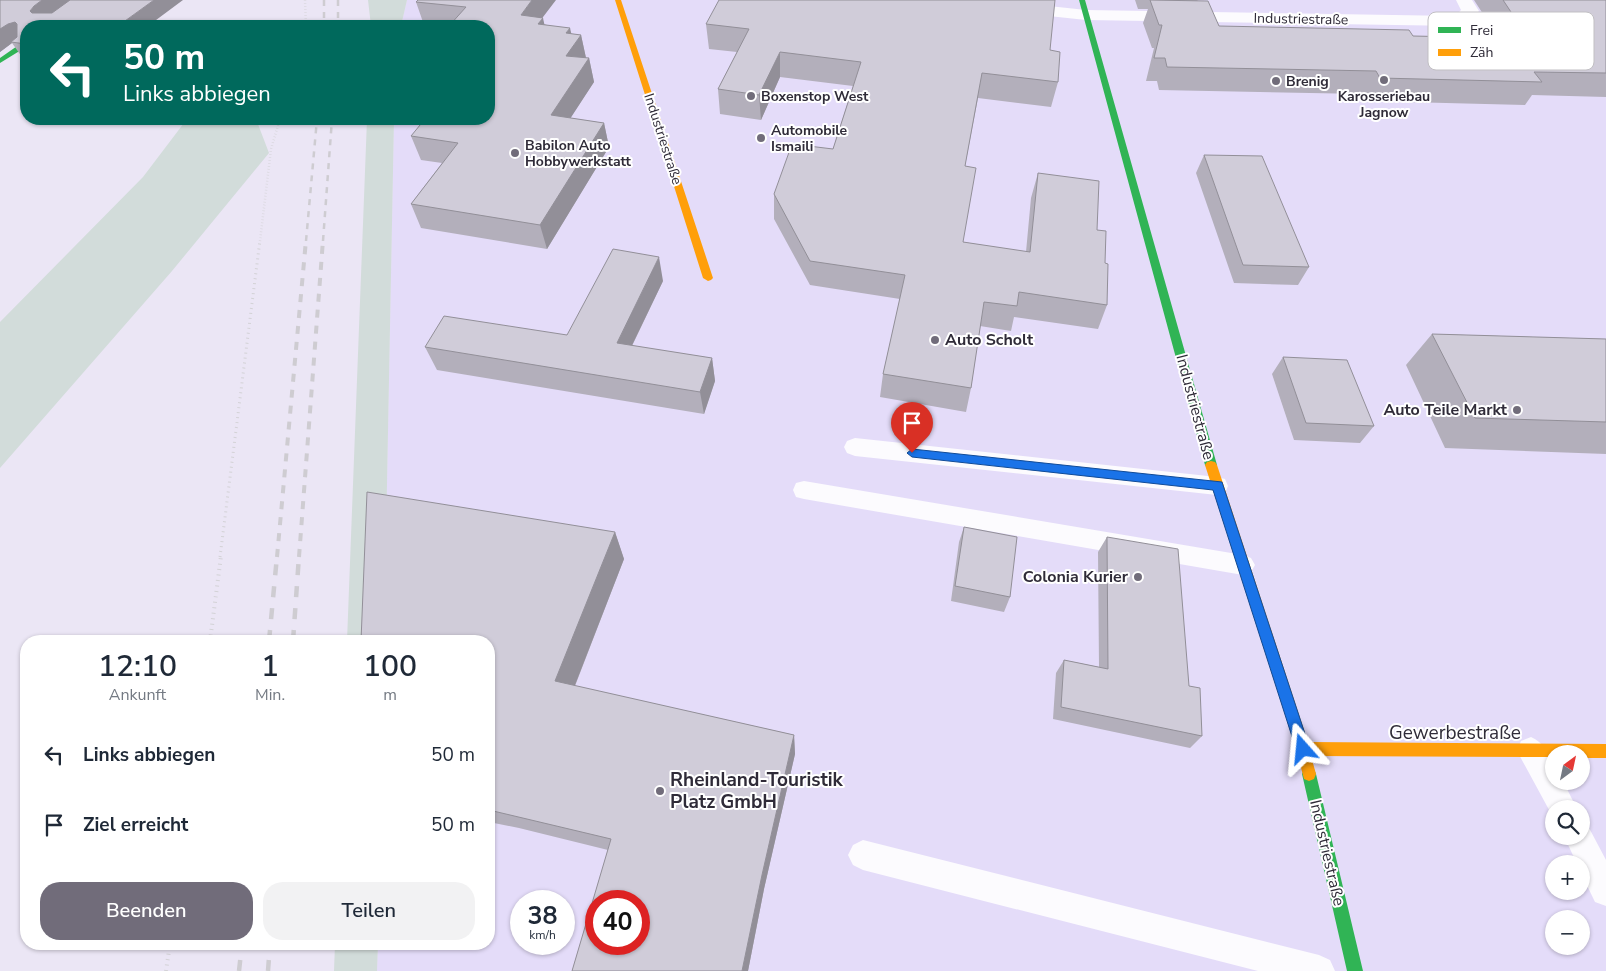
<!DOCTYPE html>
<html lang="de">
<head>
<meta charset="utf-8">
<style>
  :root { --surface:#fff; --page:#f2f2f3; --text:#1f2937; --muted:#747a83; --accent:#716c7a }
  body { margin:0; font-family:"Nunito Sans",sans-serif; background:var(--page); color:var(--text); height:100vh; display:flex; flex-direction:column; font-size:19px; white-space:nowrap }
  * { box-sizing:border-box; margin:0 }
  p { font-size:16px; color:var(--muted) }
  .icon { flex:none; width:28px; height:28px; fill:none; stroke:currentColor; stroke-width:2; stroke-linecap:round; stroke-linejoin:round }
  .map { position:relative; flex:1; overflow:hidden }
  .sheet { position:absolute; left:20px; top:635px; width:475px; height:315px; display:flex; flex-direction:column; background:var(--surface); border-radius:20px; box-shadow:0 1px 4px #0004 }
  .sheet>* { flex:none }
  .guide { position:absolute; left:20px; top:20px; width:475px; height:105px; border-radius:20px; box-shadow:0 1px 4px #0004; background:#00695c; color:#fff; overflow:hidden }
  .needle { width:32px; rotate:33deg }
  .buttons { position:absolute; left:1545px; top:745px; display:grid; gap:10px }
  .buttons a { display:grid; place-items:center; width:45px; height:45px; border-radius:50%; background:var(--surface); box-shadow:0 1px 4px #0004; font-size:25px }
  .speed { position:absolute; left:510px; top:890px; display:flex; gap:10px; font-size:25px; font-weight:700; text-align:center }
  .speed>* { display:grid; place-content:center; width:65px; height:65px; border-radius:50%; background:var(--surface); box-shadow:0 1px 4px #0004; line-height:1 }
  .speed small { font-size:12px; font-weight:400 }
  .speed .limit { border:8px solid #d22; background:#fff; color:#111 }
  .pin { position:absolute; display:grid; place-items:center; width:42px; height:42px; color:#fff; margin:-51px -21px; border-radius:50% 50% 50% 0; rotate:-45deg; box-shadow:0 0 5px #0007 }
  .pin .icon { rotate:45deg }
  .me { position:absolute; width:55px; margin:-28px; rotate:342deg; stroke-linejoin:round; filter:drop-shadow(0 0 4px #0008) }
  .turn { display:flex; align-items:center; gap:18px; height:105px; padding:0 20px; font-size:22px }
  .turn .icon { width:65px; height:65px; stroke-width:2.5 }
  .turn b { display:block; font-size:35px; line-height:42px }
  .eta { display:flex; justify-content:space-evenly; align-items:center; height:85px; text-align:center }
  .eta b { font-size:30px; font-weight:600; line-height:35px }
  .cta { display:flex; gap:10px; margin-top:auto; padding:10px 20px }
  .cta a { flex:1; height:58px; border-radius:20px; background:var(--accent); color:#fff; font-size:20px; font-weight:600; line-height:58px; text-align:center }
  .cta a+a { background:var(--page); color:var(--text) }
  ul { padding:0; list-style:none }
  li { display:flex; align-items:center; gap:15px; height:70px; padding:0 20px }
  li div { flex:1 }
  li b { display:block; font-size:19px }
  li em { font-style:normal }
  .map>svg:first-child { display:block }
  .built { fill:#e4dcf9; fill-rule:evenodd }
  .green { fill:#d2dcda }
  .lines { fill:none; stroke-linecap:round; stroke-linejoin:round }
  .path-far2 { stroke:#d3d2d6; stroke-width:2.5; stroke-dasharray:0.5 2.5; stroke-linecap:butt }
  .path-far1 { stroke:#d3d2d6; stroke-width:3; stroke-dasharray:1 4; stroke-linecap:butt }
  .path { stroke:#d3d2d6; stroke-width:4; stroke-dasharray:1 4.5; stroke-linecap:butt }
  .lane { fill:#fcfbfe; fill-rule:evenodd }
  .street { fill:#fcfbfe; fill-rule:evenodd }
  .fast { fill:#30b455; fill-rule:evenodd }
  .slow { fill:#ff9f0a; fill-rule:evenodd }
  .rail-far2 { stroke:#ceccd1; stroke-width:2.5; stroke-dasharray:6 6; stroke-linecap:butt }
  .rail-far1 { stroke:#ceccd1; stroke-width:4; stroke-dasharray:8 8; stroke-linecap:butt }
  .rail { stroke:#ceccd1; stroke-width:4.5; stroke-dasharray:11 11; stroke-linecap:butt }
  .wall { fill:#b3afbb }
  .shaded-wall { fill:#928f98 }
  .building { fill:#d0ccd9; stroke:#928f98; fill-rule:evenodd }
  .route { fill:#1a73e8; stroke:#114b97 }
  .poi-dot { fill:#716c7a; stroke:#fff; stroke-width:2 }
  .labels { text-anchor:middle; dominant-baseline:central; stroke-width:4; stroke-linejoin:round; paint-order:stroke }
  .far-street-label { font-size:14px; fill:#2f2b38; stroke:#fff }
  .far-poi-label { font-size:14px; font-weight:bold; fill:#2f2b38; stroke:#fff; text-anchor:start }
  .poi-label { font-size:16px; font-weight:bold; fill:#2f2b38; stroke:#fff; text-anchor:end }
  .street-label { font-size:16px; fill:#2f2b38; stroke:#fff }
  .near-street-label { font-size:19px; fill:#2f2b38; stroke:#fff }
  .near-poi-label { font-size:19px; font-weight:bold; fill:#2f2b38; stroke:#fff; text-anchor:start }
  .key { fill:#fff; stroke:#c1bfc3; stroke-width:1 }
  .key-label { font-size:14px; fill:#2f2b38 }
</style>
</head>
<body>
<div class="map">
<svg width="1606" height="971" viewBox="0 0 1606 971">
  <rect width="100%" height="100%" fill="#ebe6f5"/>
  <path class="built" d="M407,0H1606V971H377L378,944H489V641H384L394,119H489V26H401ZM1554,754H1581V781H1554ZM1554,809H1581V836H1554ZM1554,864H1581V891H1554ZM521,901H564V944H521ZM596,901H639V944H596ZM1554,919H1581V946H1554Z"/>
  <path class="green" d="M368,0H407L401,26H371Z
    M187,119H256L269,153L172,271L0,468V322L143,177Z
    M367,119H394L384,641H347Z
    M335,944H378L377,971H334Z"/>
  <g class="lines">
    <path class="path-far2" d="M305,0L306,26
      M260,241L271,149L280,119"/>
    <path class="path-far1" d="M220,557L260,240"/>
    <path class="path" d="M210,641L221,556
      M166,971L170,944"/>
    <path class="lane" d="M855,438L1217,477L1225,479L1228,486L1225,493L1217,495L855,456L847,453L844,447L847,441Z
      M804,481L1243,555L1251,558L1255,565L1251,572L1243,575L804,499L796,497L793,490L796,483Z
      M1531,737C1549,745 1554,763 1554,781H1563L1577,809H1554V819L1517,751L1521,741Z
      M1581,823L1588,826L1606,860V906L1595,902L1581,873V864H1577L1564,836H1581Z
      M863,840L1319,955L1330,960L1335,971H1258L863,870L853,865L848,855L853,845Z"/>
    <path class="street" d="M938,0H993L1086,10L1455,16L1461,10L1456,0H1472L1479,11L1465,25L1459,26L1086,20L946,5L940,4Z"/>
    <path class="fast" d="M1079,0H1085L1217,465L1215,468H1207L1205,465Z
      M23,42H26V47L0,63V58Z
      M1309,767L1314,769L1316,774L1363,971H1347L1302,774L1304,769Z"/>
    <path class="slow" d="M615,0H621L713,278L711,280L708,281L703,278Z
      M1211,461L1215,462L1217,465L1308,742L1606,744V758H1581V754H1554V757L1311,756L1316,774L1314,779L1309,781L1304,779L1296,749L1205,465L1207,462Z"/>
    <path class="rail-far2" d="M324,0V26
      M338,0V26
      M306,241L317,119
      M323,241L332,119"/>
    <path class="rail-far1" d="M277,557L306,240
      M299,557L323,240"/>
    <path class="rail" d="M269,641L277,556
      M293,641L299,556
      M239,971L242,944
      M268,971L270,944"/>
  </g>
  <path class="wall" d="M0,0L26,26V57H22L12,43L0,52Z
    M418,0L542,18L544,24L572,34L581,35L586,58H589L594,82L570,118L604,123L609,147L547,249L421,228L411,204L442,163L421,160L411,136L425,120L419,119H489V26H435L424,25L416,2Z
    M1135,0H1198L1197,1L1219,26L1413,36L1490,37L1494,31L1474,0H1606V97L1532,95L1525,105L1367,101L1363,94L1159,90L1157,81H1146L1154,48H1152L1143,23L1148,9H1138Z
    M706,24L1050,50L1058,82L1051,107L978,98L965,166L963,242L1026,252L1031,198L1038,173L1097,230L1105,263L1107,305L1098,329L1014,317L1011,331L980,326L971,388L966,412L880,397L883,374L900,299L810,285L774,219V194L833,149L853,86L780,77L761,120L720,114L718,89L737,52L709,49Z
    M1204,155L1309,267L1298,285L1234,283L1196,173Z
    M663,281L632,346L712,358L715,381L704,414L437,370L425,347L567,335Z
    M1432,334L1606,339V454L1445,448L1406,365Z
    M1283,357L1374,426L1360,443L1294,440L1272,374Z
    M964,527L1010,597L1004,612L951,601L959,542Z
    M615,532L624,559L575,686L794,735L795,754L764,889L748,971H572L608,850L519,828L489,822V641Z
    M1107,537L1189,686L1202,736L1190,748L1053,719L1056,673L1064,660L1099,667L1098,552Z"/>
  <path class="shaded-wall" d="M42,0H75L40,26L30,11L34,6Z
    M154,0H183L148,26H118Z
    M532,0H556L527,38L521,15Z
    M543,18L548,41L538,24Z
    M15,22L26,37L11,42L12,43L0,52V29L8,24Z
    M570,28L574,45L581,35L586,58L566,56V33Z
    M780,52V77L761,120L759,95Z
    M589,58L594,82L557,139L551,115Z
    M604,123L609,147L547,249L540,225Z
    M659,257L663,281L622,366L617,343Z
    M712,358L715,381L704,414L700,392Z
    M615,532L624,559L568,703L555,681Z
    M794,735L795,754L764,889L748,971H742L762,875Z"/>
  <path class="building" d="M0,0H42L34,6L30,11L32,13H52L70,0H154L118,26H26V44L11,42L17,37V24L15,22L8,24L0,29Z
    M418,0H532L521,15L543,18L538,24L570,28L566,33L581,35L566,56L589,58L551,115L604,123L540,225L411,204L458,143L411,136L425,119H489V26H449L466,7L416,2Z
    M719,0H1055L1050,50L1060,52L1058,82L982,73L965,166L976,168L963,242L1030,252L1038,173L1099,181L1097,230L1106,231L1105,263L1108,264L1107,305L1019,292L1017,306L984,302L971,388L883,374L905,275L810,261L774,194L792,144L833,149L861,62L780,52L759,95L718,89L749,29L706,24Z
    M1150,0L1208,1L1219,26L1409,30L1413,36L1507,38L1497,26L1521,27L1503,0H1606V73L1534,72L1542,82L1380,78L1376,71L1167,67L1165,58H1154L1162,25H1159Z
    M1204,155L1262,156L1309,267L1243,265Z
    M613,249L659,257L617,343L712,358L700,392L425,347L444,316L567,335Z
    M1432,334L1606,339V422L1475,418Z
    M1283,357L1347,360L1374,426L1306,423Z
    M367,492L615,532L555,681L794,735L762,875L742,971H572L611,839L489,810V641H361ZM596,901H639V944H596Z
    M964,527L1017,537L1010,597L955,586Z
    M1107,537L1178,549L1189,686L1200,688L1202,736L1061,707L1064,660L1108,669Z"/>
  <path class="route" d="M912,449L1222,482L1310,749L1308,754L1303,756L1298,754L1296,749L1213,490L912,457L907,453Z"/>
  <g class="poi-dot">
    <circle cx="1384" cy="80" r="5"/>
    <circle cx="1276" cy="81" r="5"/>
    <circle cx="751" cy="96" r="5"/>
    <circle cx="761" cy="138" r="5"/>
    <circle cx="515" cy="153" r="5"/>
    <circle cx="935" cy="340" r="5"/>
    <circle cx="1517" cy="410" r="5"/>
    <circle cx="1138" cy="577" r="5"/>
    <circle cx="660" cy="791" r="5"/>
  </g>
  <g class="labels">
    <g class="far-street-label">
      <text transform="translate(1301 19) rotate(1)">Industriestraße</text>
      <text transform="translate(663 139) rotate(72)">Industriestraße</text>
    </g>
    <g class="far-poi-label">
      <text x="1286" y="81">Brenig</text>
      <text x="761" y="96">Boxenstop West</text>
      <text x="1384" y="96" text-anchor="middle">Karosseriebau<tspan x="1384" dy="16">Jagnow</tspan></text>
      <text x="771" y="130">Automobile<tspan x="771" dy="16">Ismaili</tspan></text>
      <text x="525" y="145">Babilon Auto<tspan x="525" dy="16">Hobbywerkstatt</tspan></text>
    </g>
    <g class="poi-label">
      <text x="945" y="340" text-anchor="start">Auto Scholt</text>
      <text x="1507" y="410">Auto Teile Markt</text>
      <text x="1128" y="577">Colonia Kurier</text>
    </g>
    <g class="street-label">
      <text transform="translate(1195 407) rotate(75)">Industriestraße</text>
      <text transform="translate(1327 853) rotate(77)">Industriestraße</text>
    </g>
    <g class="near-street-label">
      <text x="1455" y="733">Gewerbestraße</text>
    </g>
    <g class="near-poi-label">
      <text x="670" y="780">Rheinland-Touristik<tspan x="670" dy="22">Platz GmbH</tspan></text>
    </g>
  </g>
  <rect x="1428" y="12" width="166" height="58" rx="8" class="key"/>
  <rect x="1438" y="27" width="23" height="6" fill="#30b455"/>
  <rect x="1438" y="49" width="23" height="7" fill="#ff9f0a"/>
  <g class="key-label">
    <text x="1470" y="35">Frei</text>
    <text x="1470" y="57">Zäh</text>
  </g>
</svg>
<div class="buttons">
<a><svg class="needle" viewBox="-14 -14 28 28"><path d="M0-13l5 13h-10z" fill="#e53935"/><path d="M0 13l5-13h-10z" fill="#747a83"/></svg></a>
<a><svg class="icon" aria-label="search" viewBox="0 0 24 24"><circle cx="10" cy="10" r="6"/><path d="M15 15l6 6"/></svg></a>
<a>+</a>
<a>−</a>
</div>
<div class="speed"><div>38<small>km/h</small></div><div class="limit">40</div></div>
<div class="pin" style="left:912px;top:453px;background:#d93025"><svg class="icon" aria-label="arrive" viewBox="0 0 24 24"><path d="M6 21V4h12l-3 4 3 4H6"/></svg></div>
<svg class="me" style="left:1303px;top:749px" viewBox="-20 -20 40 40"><path d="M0-17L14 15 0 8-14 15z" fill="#1a73e8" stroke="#fff" stroke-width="4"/></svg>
<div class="guide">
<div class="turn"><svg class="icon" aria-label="left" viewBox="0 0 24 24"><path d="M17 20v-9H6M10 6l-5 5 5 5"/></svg><div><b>50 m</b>Links abbiegen</div></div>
</div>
<section class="sheet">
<div class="eta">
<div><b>12:10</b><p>Ankunft</p></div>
<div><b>1</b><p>Min.</p></div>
<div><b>100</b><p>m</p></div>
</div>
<ul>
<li><svg class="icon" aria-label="left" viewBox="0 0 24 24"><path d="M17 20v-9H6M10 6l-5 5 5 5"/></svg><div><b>Links abbiegen</b></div><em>50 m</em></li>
<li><svg class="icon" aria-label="arrive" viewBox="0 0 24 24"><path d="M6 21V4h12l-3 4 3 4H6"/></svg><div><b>Ziel erreicht</b></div><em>50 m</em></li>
</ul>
<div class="cta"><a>Beenden</a><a>Teilen</a></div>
</section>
</div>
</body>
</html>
